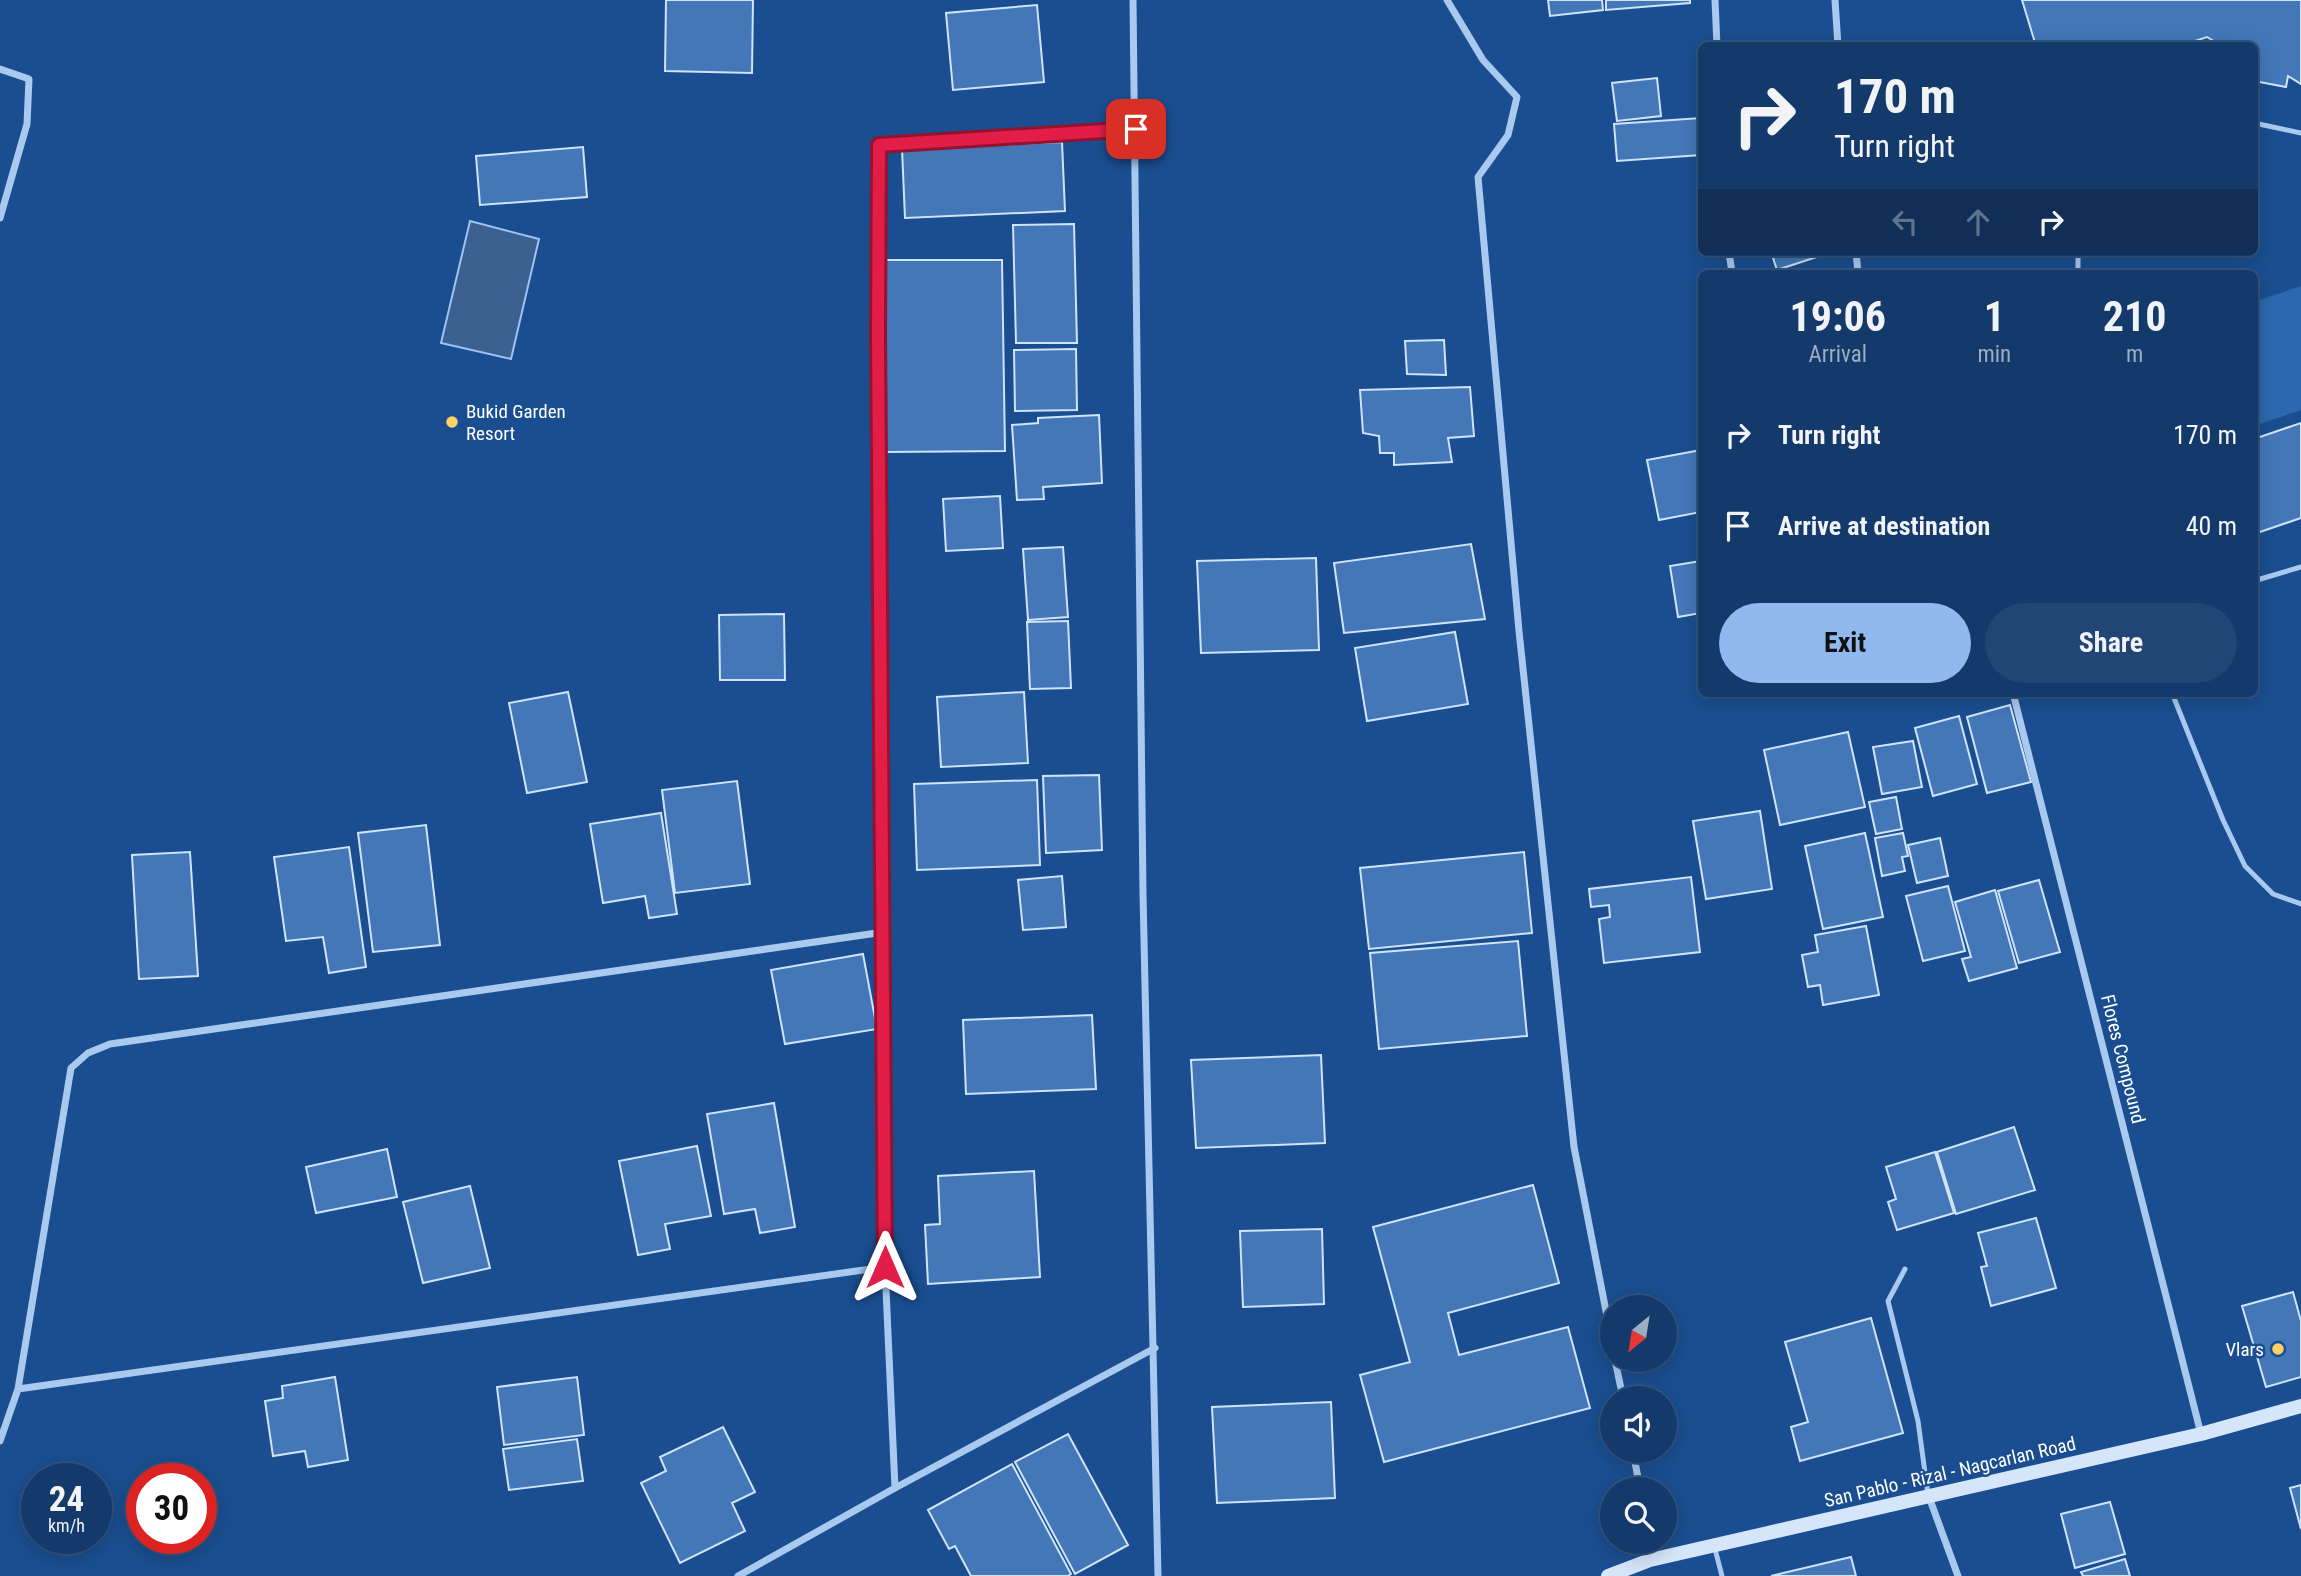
<!DOCTYPE html>
<html lang="en">
<head>
<meta charset="utf-8">
<style>
  :root { --surface:#143a6c; --page:#214574; --text:#f1f3f6; --muted:#9dadc2; --line:#33547f; --accent:#90b9f0 }
  body { margin:0; font-family:"Roboto Condensed",sans-serif; background:var(--page); color:var(--text); height:100vh; display:flex; flex-direction:column; font-size:26px; white-space:nowrap }
  * { box-sizing:border-box; margin:0 }
  p { font-size:23px; color:var(--muted) }
  .icon { flex:none; width:38px; height:38px; fill:none; stroke:currentColor; stroke-width:2; stroke-linecap:round; stroke-linejoin:round }
  .map { position:relative; flex:1; overflow:hidden }
  .sheet { position:absolute; left:1698px; top:270px; width:560px; height:427px; display:flex; flex-direction:column; background:var(--surface); border-radius:10px; box-shadow:0 4px 18px #0003,0 0 0 2px var(--line) }
  .sheet>* { flex:none }
  .banner { position:absolute; left:1698px; top:42px; width:560px; height:214px; border-radius:10px; box-shadow:0 4px 18px #0003,0 0 0 2px var(--line); background:#143a6c; color:var(--text); overflow:hidden }
  .needle { width:46px; rotate:210deg }
  .buttons { position:absolute; left:1600px; top:1295px; display:grid; gap:14px }
  .buttons a { display:grid; place-items:center; width:77px; height:77px; border-radius:50%; background:var(--surface); box-shadow:0 4px 18px #0003,0 0 0 2px var(--line); font-size:35px }
  .speed { position:absolute; left:21px; top:1463px; display:flex; gap:14px; font-size:35px; font-weight:700; text-align:center }
  .speed>* { display:grid; place-content:center; width:91px; height:91px; border-radius:50%; background:var(--surface); box-shadow:0 4px 18px #0003,0 0 0 2px var(--line); line-height:1 }
  .speed small { font-size:18px; font-weight:400 }
  .speed .limit { border:10px solid #d22; background:#fff; color:#111 }
  .pin { position:absolute; display:grid; place-items:center; width:60px; height:60px; color:#fff; margin:-30px; border-radius:14px; box-shadow:0 4px 10px #0006 }
  .me { position:absolute; width:77px; margin:-38px; rotate:0deg; stroke-linejoin:round; filter:drop-shadow(0 0 5px #0008) }
  .turn { display:flex; align-items:center; gap:24px; height:147px; padding:0 21px; font-size:32px }
  .turn .icon { width:91px; height:91px; stroke-width:2.5 }
  .turn b { display:block; font-size:49px; line-height:60px }
  .lanes { display:flex; align-items:center; height:66px; padding:0 21px; background:#0003; justify-content:center; gap:35px; direction:ltr }
  .lanes .off { opacity:.35 }
  .eta { display:flex; justify-content:space-evenly; align-items:center; height:119px; text-align:center }
  .eta b { font-size:42px; font-weight:700; line-height:49px }
  .action { display:flex; gap:14px; margin-top:auto; padding:14px 21px }
  .action a { flex:1; height:80px; border-radius:42px; background:var(--accent); color:#111; font-size:28px; font-weight:700; line-height:80px; text-align:center }
  .action a+a { background:var(--page); color:var(--text) }
  ul { padding:0; list-style:none }
  li { display:flex; align-items:center; gap:21px; height:91px; padding:0 21px }
  li div { flex:1 }
  li b { display:block; font-size:26px }
  li em { font-style:normal }
  .map>svg:first-child { display:block }
  .green { fill:#2d68ae }
  .water { fill:#3c6191; stroke:#9cc3f1; stroke-width:2 }
  .building { fill:#4377b8; stroke:#cfe3fa; stroke-width:2 }
  .lines { fill:none; stroke-linecap:round; stroke-linejoin:round }
  .service { stroke:#a9c9ee; stroke-width:5 }
  .minor { stroke:#a9c9ee; stroke-width:7 }
  .secondary { stroke:#d6e6fa; stroke-width:14 }
  .route-casing { stroke:#92132f; stroke-width:18 }
  .route { stroke:#e11d48; stroke-width:12 }
  .poi-dot { fill:#ffd266; stroke:#1a4e90; stroke-width:2.5 }
  .labels { text-anchor:middle; dominant-baseline:central; stroke-width:5; stroke-linejoin:round; paint-order:stroke }
  .poi-label { font-size:19px; fill:#fff; stroke:#1a4e90; text-anchor:start }
  .street-label { font-size:19px; fill:#fff; stroke:#1a4e90 }
</style>
</head>
<body>
<div class="map">
<svg width="2301" height="1576" viewBox="0 0 2301 1576">
  <rect width="100%" height="100%" fill="#1a4e90"/>
  <path class="green" d="M2301,286V410L2254,426V302Z"/>
  <path class="water" d="M470,221L539,239L511,359L441,343Z"/>
  <path class="building" d="M666,0H753L752,73L665,71Z
    M1548,0H1602L1603,10L1550,16Z
    M1606,0H1690V3L1606,10Z
    M2022,0H2301V84L2288,76L2286,87L2254,81V46H2222L2207,37L2180,46H2036Z
    M1037,5L1044,82L953,90L946,13Z
    M1657,78L1661,116L1617,121L1612,83Z
    M1701,118V155L1617,161L1614,124Z
    M1062,142L1065,211L905,218L902,149Z
    M583,147L587,197L480,205L476,156Z
    M1074,224L1077,343H1016L1013,225Z
    M1771,252H1832L1777,270Z
    M884,260H1002L1005,451L886,452Z
    M1444,340L1446,375L1407,374L1405,341Z
    M1076,349L1077,410L1015,411L1014,350Z
    M1470,387L1474,436L1448,438L1452,462L1394,465V453H1380L1379,436L1363,433L1360,390Z
    M1099,415L1102,483L1043,487L1044,499L1017,500L1012,425L1038,423V418Z
    M2301,423V518L2254,534V439Z
    M1701,450V512L1659,520L1647,460Z
    M1000,496L1003,548L946,551L943,499Z
    M1471,544L1485,619L1344,633L1334,563Z
    M1063,547L1068,617L1028,620L1023,549Z
    M1316,558L1319,650L1201,653L1197,561Z
    M1701,561V613L1678,617L1670,566Z
    M784,614L785,680H720L719,615Z
    M1068,621L1071,688L1030,689L1027,622Z
    M1455,632L1468,704L1367,721L1355,648Z
    M568,692L587,782L527,793L509,703Z
    M1024,692L1028,763L941,767L937,697Z
    M2010,705L2031,782L1987,793L1967,717Z
    M1959,716L1977,784L1933,796L1915,728Z
    M1848,732L1865,807L1780,825L1764,750Z
    M1913,741L1922,787L1882,794L1873,747Z
    M1099,775L1102,850L1046,853L1043,776Z
    M1037,780L1040,865L917,870L914,784Z
    M737,781L750,884L675,893L662,790Z
    M1896,797L1902,829L1876,834L1869,802Z
    M1760,811L1772,889L1706,899L1693,821Z
    M661,813L677,914L649,918L645,896L603,903L590,824Z
    M426,825L440,945L373,952L358,833Z
    M1865,833L1883,917L1823,929L1805,846Z
    M1903,833L1908,856L1902,857L1905,871L1882,876L1875,838Z
    M1940,838L1948,876L1917,883L1908,845Z
    M349,847L366,967L329,973L323,937L286,941L274,857Z
    M190,852L198,976L139,979L132,855Z
    M1524,852L1532,933L1369,949L1360,868Z
    M1062,876L1066,927L1023,930L1018,880Z
    M1691,877L1700,952L1604,963L1599,919L1610,917L1609,905L1591,907L1589,889Z
    M2039,880L2060,952L2019,963L1998,891Z
    M1948,886L1965,951L1923,961L1906,896Z
    M1995,890L2017,968L1969,981L1962,959L1971,957L1955,902Z
    M1866,926L1879,995L1823,1005L1820,985L1808,987L1802,955L1818,952L1815,935Z
    M1518,941L1527,1036L1379,1049L1370,953Z
    M863,954L877,1029L785,1044L771,970Z
    M1092,1015L1096,1089L966,1094L963,1020Z
    M1321,1055L1325,1143L1196,1148L1191,1060Z
    M774,1103L795,1227L760,1233L755,1209L724,1214L707,1114Z
    M2014,1127L2035,1190L1956,1214L1937,1152Z
    M697,1146L711,1216L665,1224L670,1249L638,1255L619,1161Z
    M387,1149L397,1197L316,1213L306,1167Z
    M1935,1152L1954,1213L1897,1230L1888,1202L1896,1199L1886,1167Z
    M1034,1171L1040,1277L928,1284L925,1225L940,1224L938,1176Z
    M1533,1185L1559,1283L1448,1313L1459,1355L1568,1327L1590,1408L1384,1462L1360,1375L1410,1362L1373,1227Z
    M470,1186L490,1268L423,1283L403,1202Z
    M2036,1218L2056,1288L1991,1306L1981,1267L1987,1266L1978,1233Z
    M1322,1229L1324,1304L1243,1307L1240,1231Z
    M2293,1292L2301,1321V1377L2266,1387L2242,1306Z
    M1871,1318L1903,1433L1800,1461L1791,1427L1808,1422L1785,1342Z
    M335,1377L348,1460L308,1467L305,1451L273,1456L265,1401L283,1398L282,1386Z
    M577,1377L584,1435L504,1445L497,1387Z
    M1331,1402L1335,1498L1217,1503L1212,1407Z
    M723,1427L755,1492L732,1503L745,1531L680,1563L641,1483L666,1471L660,1457Z
    M1068,1434L1128,1545L1075,1574L1015,1462Z
    M577,1439L583,1481L509,1490L503,1449Z
    M1012,1464L1071,1574L1068,1576H971L955,1546L949,1549L928,1510Z
    M2301,1485V1529L2290,1488Z
    M2110,1502L2125,1554L2075,1568L2061,1514Z
    M1851,1557L1856,1576H1771Z
    M2125,1559L2130,1576H2083L2081,1572Z"/>
  <g class="lines">
    <path class="service" d="M2254,123L2301,133
      M2078,252V273
      M2257,580L2301,567
      M2172,693L2223,820L2245,866L2273,894L2301,904
      M1905,1269L1888,1301L1918,1421L1928,1495
      M1714,1545L1722,1576"/>
    <path class="minor" d="M1133,0L1143,894L1158,1576
      M1447,0L1483,60L1517,97L1508,135L1478,177L1519,631L1574,1147L1612,1342
      M1715,0L1717,46
      M1835,0L1838,46
      M0,69L29,79L27,124L0,218
      M1729,252L1732,273
      M1856,252L1858,273
      M2013,693L2201,1434
      M1615,1360L1623,1398
      M18,1389L885,1267
      M0,1441L18,1389L71,1068L88,1053L110,1044L884,932
      M1633,1451L1640,1489
      M895,1488L885,1267L878,335L879,145L1136,129
      M1929,1497L1958,1576
      M1648,1542L1650,1560
      M738,1576L895,1488L1155,1348"/>
    <path class="secondary" d="M1608,1576L1650,1560L2201,1434L2301,1406"/>
  </g>
  <g class="lines">
    <defs>
      <path id="route" d="M885,1267L878,335L879,145L1136,129"/>
    </defs>
    <use href="#route" class="route-casing"/>
    <use href="#route" class="route"/>
  </g>
  <g class="poi-dot">
    <circle cx="452" cy="422" r="7"/>
    <circle cx="2278" cy="1349" r="7"/>
  </g>
  <g class="labels">
    <g class="poi-label">
      <text x="466" y="411">Bukid Garden<tspan x="466" dy="22">Resort</tspan></text>
      <text x="2264" y="1349" text-anchor="end">Vlars</text>
    </g>
    <g class="street-label">
      <text transform="translate(2123 1059) rotate(76)">Flores Compound</text>
      <text transform="translate(1950 1472) rotate(-13)">San Pablo - Rizal - Nagcarlan Road</text>
    </g>
  </g>
</svg>
<div class="buttons">
<a><svg class="needle" viewBox="-14 -14 28 28"><path d="M0-13l5 13h-10z" fill="#e53935"/><path d="M0 13l5-13h-10z" fill="#9dadc2"/></svg></a>
<a><svg class="icon" aria-label="sound" viewBox="0 0 24 24"><path d="M4 9h4l5-4v14l-5-4H4zM17 9q2 3 0 6"/></svg></a>
<a><svg class="icon" aria-label="search" viewBox="0 0 24 24"><circle cx="10" cy="10" r="6"/><path d="M15 15l6 6"/></svg></a>
</div>
<div class="speed"><div>24<small>km/h</small></div><div class="limit">30</div></div>
<div class="pin" style="left:1136px;top:129px;background:#d93025"><svg class="icon" aria-label="arrive" viewBox="0 0 24 24"><path d="M6 21V4h12l-3 4 3 4H6"/></svg></div>
<svg class="me" style="left:885px;top:1267px" viewBox="-20 -20 40 40"><path d="M0-17L14 15 0 8-14 15z" fill="#e11d48" stroke="#fff" stroke-width="4"/></svg>
<div class="banner">
<div class="turn"><svg class="icon" aria-label="right" viewBox="0 0 24 24"><path d="M7 20v-9h11M14 6l5 5-5 5"/></svg><div><b>170 m</b>Turn right</div></div>
<div class="lanes"><svg class="icon off" aria-label="left" viewBox="0 0 24 24"><path d="M17 20v-9H6M10 6l-5 5 5 5"/></svg><svg class="icon off" aria-label="ahead" viewBox="0 0 24 24"><path d="M12 20V5M6 11l6-6 6 6"/></svg><svg class="icon" aria-label="right" viewBox="0 0 24 24"><path d="M7 20v-9h11M14 6l5 5-5 5"/></svg></div>
</div>
<section class="sheet">
<div class="eta">
<div><b>19:06</b><p>Arrival</p></div>
<div><b>1</b><p>min</p></div>
<div><b>210</b><p>m</p></div>
</div>
<ul>
<li><svg class="icon" aria-label="right" viewBox="0 0 24 24"><path d="M7 20v-9h11M14 6l5 5-5 5"/></svg><div><b>Turn right</b></div><em>170 m</em></li>
<li><svg class="icon" aria-label="arrive" viewBox="0 0 24 24"><path d="M6 21V4h12l-3 4 3 4H6"/></svg><div><b>Arrive at destination</b></div><em>40 m</em></li>
</ul>
<div class="action"><a>Exit</a><a>Share</a></div>
</section>
</div>
</body>
</html>
